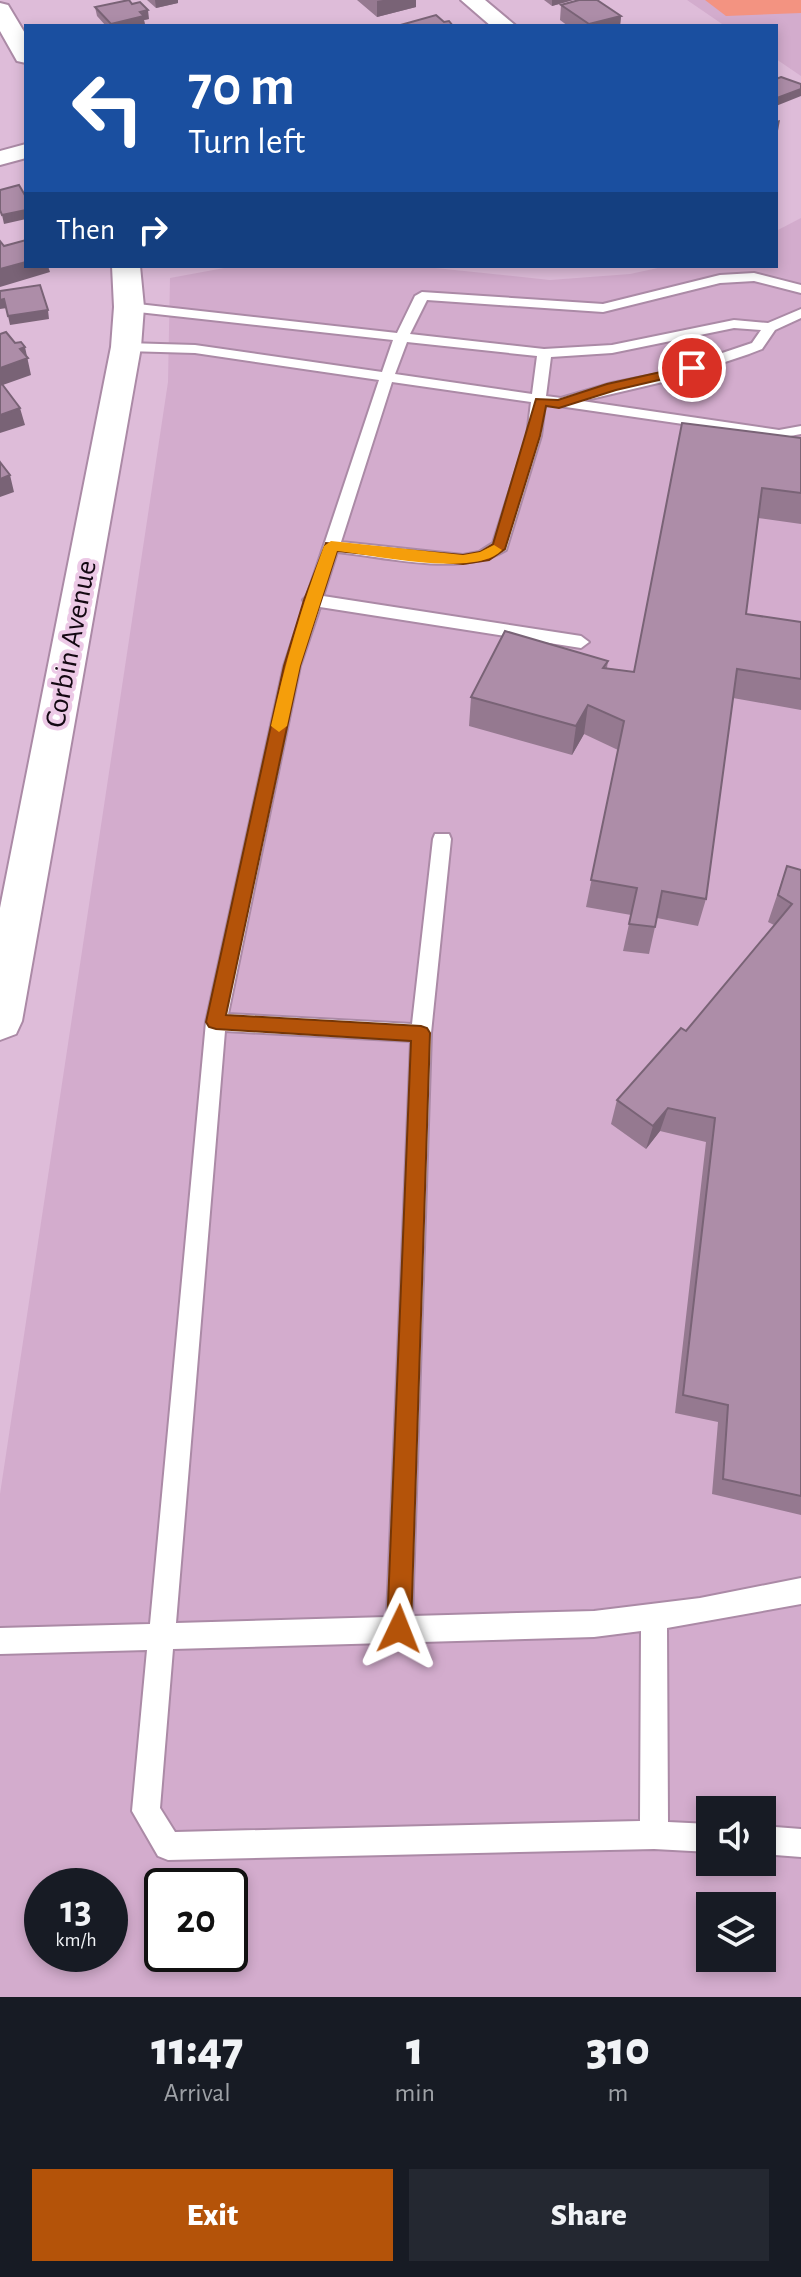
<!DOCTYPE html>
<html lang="en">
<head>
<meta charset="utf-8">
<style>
  :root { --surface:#171b24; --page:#242831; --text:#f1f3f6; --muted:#9ea1a6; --accent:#b45309 }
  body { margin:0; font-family:"Alegreya Sans",sans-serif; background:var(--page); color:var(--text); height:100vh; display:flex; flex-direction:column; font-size:30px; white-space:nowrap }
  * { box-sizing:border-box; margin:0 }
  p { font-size:26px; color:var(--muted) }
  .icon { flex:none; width:44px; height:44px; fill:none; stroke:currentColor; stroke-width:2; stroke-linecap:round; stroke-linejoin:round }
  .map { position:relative; height:1997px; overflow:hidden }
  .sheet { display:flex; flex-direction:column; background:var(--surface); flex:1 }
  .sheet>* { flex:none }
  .top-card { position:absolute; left:24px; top:24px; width:754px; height:244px; border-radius:0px; box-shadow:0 4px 12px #0003; background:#1a4fa0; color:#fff; overflow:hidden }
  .tools { position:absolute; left:696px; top:1796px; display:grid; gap:16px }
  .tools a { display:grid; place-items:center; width:80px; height:80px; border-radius:0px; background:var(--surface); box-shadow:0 4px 12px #0003; font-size:40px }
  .speed { position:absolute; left:24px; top:1868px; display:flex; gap:16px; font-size:40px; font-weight:700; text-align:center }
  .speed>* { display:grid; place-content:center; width:104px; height:104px; border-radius:50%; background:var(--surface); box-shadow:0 4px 12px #0003; line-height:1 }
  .speed small { font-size:20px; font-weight:400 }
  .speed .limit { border:4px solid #111; border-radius:12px; background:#fff; color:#111 }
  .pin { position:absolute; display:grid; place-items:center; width:68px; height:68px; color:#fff; margin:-34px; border:4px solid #fff; border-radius:50%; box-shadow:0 2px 8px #0007 }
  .me { position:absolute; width:88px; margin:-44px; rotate:2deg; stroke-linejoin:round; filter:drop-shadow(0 0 6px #0008) }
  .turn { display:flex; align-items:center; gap:28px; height:168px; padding:0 32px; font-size:36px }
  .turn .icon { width:104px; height:104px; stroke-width:2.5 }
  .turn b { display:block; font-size:56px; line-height:68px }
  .then { display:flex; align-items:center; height:76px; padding:0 32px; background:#0003; gap:16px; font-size:30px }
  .eta { display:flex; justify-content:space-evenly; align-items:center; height:136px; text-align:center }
  .eta b { font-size:48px; font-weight:800; line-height:56px }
  .cta { display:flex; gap:16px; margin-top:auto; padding:16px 32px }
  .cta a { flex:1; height:92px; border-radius:0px; background:var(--accent); color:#fff; font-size:32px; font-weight:800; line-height:92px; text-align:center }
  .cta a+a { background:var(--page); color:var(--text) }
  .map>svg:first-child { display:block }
  .built { fill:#d3accd; fill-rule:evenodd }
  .green { fill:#f39381 }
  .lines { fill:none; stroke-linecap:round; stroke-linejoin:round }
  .service-casing { stroke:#ab8aa6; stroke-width:4 }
  .minor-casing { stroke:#ab8aa6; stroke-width:4 }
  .secondary-casing { stroke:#ab8aa6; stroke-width:4 }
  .service { fill:#fff; fill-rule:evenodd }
  .minor { fill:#fff; fill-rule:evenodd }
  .secondary { fill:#fff; fill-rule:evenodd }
  .wall { fill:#957990 }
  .shaded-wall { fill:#796376 }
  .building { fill:#ad8da8; stroke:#796376; stroke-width:2 }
  .route { fill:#b45309; stroke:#753606; stroke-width:2 }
  .slow { fill:#f59e0b }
  .labels { text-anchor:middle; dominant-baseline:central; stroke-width:8; stroke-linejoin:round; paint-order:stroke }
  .street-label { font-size:30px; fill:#130812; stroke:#ecc9e6 }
</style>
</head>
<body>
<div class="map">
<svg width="801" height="1997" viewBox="0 0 801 1997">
  <rect width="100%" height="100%" fill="#debcd9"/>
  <path class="built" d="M687,0H801V76L776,59V26H725Z
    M801,218V1997H0V1494L168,382L170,278L235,266H416L550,280L630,274L667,266H776V231ZM710,1810H762V1862H710ZM42,1886H110V1954H42ZM162,1886H230V1954H162ZM710,1906H762V1958H710Z"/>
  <path class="green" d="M705,0H801V13L726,16Z"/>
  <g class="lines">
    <defs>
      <path id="service" d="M754,273L801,285V293L754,281L720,283L603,312L427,300L410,334L544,349L612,345L734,320L768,323L801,309V318L775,330L762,349L749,354L671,380L582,401L779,430L801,426V434L779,438L545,404L541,436L506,550C461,577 388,557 337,552L323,596L581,636L589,642L581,648L320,607L300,666L228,1014L412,1024L433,839L435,834H449L451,839L431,1033L412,1616L594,1611L700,1598L801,1578V1604L667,1628L668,1822L710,1824V1852L654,1849L168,1860L158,1856L132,1811L147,1650L0,1654V1628L150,1624L206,1022L284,666L305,603L303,600L307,596L379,380L195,353L126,351L119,347L126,343L195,345L382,372L393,340L129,311L122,307L129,303L397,333L415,296L422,292L603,304L720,275ZM734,328L761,330L752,343L663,373L612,383L561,398L546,396L551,357L612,353ZM407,342L537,356L532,394L395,374ZM392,382L531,402L527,436L493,543L479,552L463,555L341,542ZM225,1031L411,1041L387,1617L176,1623ZM641,1631L640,1821L175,1832L160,1808L173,1649L594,1637Z
        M762,1826L801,1829V1857L762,1854Z"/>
      <path id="minor" d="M461,0H485L516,26H491Z
        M26,144V158L0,165V151Z"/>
      <path id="secondary" d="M0,3L8,5L26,35V63L17,61L0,31Z
        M112,266H140L144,307L141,347L22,1021L16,1034L0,1040V908L111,347L114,307Z"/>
    </defs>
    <use href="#service" class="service-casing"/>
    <use href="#minor" class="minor-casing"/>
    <use href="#secondary" class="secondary-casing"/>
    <use href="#service" class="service"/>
    <use href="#minor" class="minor"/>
    <use href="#secondary" class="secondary"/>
  </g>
  <path class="wall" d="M147,0H178V3L156,8Z
    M357,0H416V7L377,17Z
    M544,0H573L552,6Z
    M561,5L621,16L620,26H568L560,20Z
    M95,7L149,19L144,20L145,25L140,26H106L97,16Z
    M682,423L801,438V524L758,518L746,614L801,622V710L733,698L706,899L698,926L657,918L649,954L623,951L631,915L586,907L618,750L584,734L572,755L469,726L471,697L608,661L607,668L634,672Z
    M787,866L801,870V1515L712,1494L718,1422L675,1413L706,1142L660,1131L646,1149L611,1124L617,1100L686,1031L774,925L768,922Z"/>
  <path class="shaded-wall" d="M155,0H178V3L156,8Z
    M383,0H416V7L377,17V1Z
    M552,0H573L552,6Z
    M148,10L149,19L144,20L145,25L140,26H111V24Z
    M621,16L620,26H589V24Z
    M801,89V96L776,106L777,98Z
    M780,120L777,136H776V121Z
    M26,210V219L4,224L2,215Z
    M26,262V266H48L50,272L0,287V269Z
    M4,299L7,308L0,309V300Z
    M48,310L49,319L10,325L8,316Z
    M25,347L31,375L0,386V368L20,349Z
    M20,408L25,425L0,433V415Z
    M10,475L14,492L0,497V479Z
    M588,705L584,734L572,755L576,726Z
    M668,1108L660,1131L646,1149L653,1126Z"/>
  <path class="building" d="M129,0L132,4L140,2L148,10L140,12L144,16L111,24L95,7Z
    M579,0H597L621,16L589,24L561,5Z
    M436,15L444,22L449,21L453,26H397Z
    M781,77L801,84V89L777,98L776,97V79Z
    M19,185L26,197V210L2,215L0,210V190Z
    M26,240V262L0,269V241L4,246Z
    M40,285L48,310L8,316L4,299L0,300V291Z
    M6,332L15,343L21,342L25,347L20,349L28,358L0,368V334Z
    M2,384L20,408L0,415V385Z
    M682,423L801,438V493L762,488L746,614L801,622V679L737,669L706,899L662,891L655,927L629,924L637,888L591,880L624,721L588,705L576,726L471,697L505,631L608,661L603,668L634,672Z
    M0,462L10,475L0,479Z
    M787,866L801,870V1496L723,1479L728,1405L683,1395L715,1118L668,1108L653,1126L617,1100L681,1028L686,1031L792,904L778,895Z"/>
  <path class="route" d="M692,365L699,368L697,371L616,390L559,408L546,406L540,436L505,549L489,560L463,564L337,551L300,666L226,1015L421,1026L427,1028L430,1033L411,1629L408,1638L399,1641L391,1638L387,1629L411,1041L216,1029L209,1027L206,1022L284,666L304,600L326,543L463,555L480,552L493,544L536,399L558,400L607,384Z"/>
  <path class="slow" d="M331,541L463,555L480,552L494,545L502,550C477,578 373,555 337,551L300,666L287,726L279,732L271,726C285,664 302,605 324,546Z"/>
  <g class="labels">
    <g class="street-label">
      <text transform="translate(71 644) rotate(-79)">Corbin Avenue</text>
    </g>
  </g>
</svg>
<div class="tools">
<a><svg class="icon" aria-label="sound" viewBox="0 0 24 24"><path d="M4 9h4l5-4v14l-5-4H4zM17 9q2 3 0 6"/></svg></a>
<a><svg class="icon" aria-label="layers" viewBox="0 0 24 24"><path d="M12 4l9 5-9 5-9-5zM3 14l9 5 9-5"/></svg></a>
</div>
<div class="speed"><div>13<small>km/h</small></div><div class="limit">20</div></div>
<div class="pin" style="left:692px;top:368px;background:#d93025"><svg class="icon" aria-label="arrive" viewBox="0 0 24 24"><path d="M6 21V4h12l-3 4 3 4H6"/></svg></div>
<svg class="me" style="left:399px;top:1629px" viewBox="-20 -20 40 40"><path d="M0-17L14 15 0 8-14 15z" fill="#b45309" stroke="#fff" stroke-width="4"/></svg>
<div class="top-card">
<div class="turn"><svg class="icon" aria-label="left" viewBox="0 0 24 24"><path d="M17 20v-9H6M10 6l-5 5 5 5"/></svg><div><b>70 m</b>Turn left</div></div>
<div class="then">Then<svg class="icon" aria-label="right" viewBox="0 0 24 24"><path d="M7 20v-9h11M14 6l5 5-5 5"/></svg></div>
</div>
</div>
<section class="sheet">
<div class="eta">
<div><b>11:47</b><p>Arrival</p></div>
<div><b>1</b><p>min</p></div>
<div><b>310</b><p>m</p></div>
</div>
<div class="cta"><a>Exit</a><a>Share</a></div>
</section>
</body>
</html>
